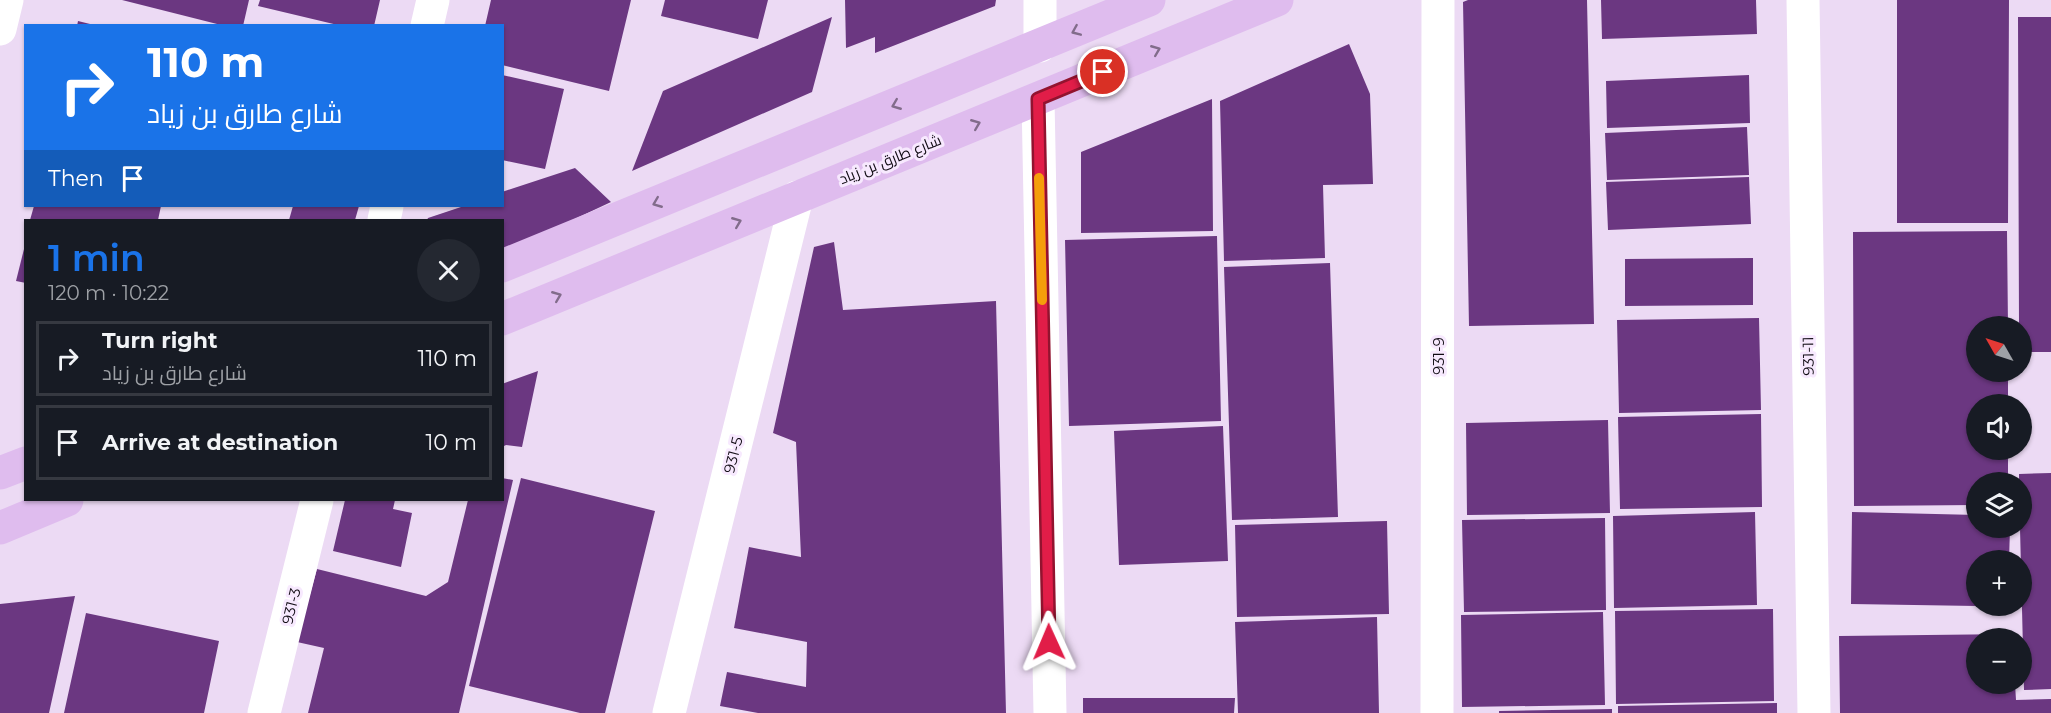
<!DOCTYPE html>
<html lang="en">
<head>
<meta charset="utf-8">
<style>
  :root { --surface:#171b24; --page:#242831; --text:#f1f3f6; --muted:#9ea1a6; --line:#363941; --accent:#1a73e8 }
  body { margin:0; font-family:Montserrat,Cairo,sans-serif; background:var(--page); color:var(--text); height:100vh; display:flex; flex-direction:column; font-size:22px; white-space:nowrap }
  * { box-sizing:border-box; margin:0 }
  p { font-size:20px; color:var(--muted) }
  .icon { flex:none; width:33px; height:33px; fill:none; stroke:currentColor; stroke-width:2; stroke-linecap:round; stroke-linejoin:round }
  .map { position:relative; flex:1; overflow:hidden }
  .drawer { position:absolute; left:24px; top:219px; width:480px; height:282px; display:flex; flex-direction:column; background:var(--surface); border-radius:0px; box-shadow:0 2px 4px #0004 }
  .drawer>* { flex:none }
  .top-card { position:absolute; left:24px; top:24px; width:480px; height:183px; border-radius:0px; box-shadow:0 2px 4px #0004; background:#1a73e8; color:#fff; overflow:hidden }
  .needle { width:39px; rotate:309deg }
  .controls { position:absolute; left:1966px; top:316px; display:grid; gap:12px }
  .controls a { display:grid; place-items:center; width:66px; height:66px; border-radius:50%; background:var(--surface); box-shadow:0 2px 4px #0004; font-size:30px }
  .pin { position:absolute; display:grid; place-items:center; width:51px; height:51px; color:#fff; margin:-26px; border:3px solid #fff; border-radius:50%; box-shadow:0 2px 6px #0007 }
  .me { position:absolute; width:66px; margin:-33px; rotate:359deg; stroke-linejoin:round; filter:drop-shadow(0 0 4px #0008) }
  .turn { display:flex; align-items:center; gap:21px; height:126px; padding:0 24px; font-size:27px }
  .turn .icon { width:78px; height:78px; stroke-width:2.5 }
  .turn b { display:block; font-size:42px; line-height:51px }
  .then { display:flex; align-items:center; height:57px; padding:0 24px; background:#0003; gap:12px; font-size:22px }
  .round { display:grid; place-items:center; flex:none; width:63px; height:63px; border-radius:32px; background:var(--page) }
  .headline { display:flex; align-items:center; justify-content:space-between; height:102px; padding:0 24px }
  h1 { font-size:36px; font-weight:600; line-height:45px; color:var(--accent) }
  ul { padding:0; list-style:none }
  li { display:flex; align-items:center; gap:18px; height:75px; margin:0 12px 9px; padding:0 12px; border:3px solid var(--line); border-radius:0px }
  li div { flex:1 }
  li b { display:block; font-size:22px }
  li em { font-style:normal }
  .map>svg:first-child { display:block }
  .building { fill:#6b3781 }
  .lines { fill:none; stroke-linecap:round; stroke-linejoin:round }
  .street { stroke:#fff; stroke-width:33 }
  .primary { stroke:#dfbcee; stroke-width:33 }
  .oneway { stroke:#826c8b }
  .route-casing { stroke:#92132f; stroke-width:15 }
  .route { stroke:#e11d48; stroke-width:10 }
  .slow { stroke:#f59e0b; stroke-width:10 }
  .labels { text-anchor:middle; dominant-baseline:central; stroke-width:6; stroke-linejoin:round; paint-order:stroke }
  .street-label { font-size:15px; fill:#100b13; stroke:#f7e9fe }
</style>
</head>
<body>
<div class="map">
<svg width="2051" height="713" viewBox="0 0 2051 713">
  <rect width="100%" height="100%" fill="#ecdaf4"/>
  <path class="building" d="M122,0H249L243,26H225Z
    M260,0H380L374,26H342L258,6Z
    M491,0H631L609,91L502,65V26H485Z
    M665,0H768L758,39L661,16Z
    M845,0H996L995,6L875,53V37L846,48Z
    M1468,0H1587L1594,324L1469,326L1463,2Z
    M1601,0H1756L1757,34L1602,39Z
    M1897,0H2009L2008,223H1897Z
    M832,17L812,92L632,171L663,91Z
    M2018,17H2051V352H2022V327H2019Z
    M78,21L94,25V26H77Z
    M1349,44L1370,94L1373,184L1323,185L1325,258L1224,261L1220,101Z
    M502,75L564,89L545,169L502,160Z
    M1749,75L1750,123L1607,128L1606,81Z
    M1212,99L1213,231L1081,233V152Z
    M1747,127L1749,175L1607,180L1605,133Z
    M575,168L611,202L502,253V220H427L428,218L464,206H502V192Z
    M1749,177L1751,224L1608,230L1606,182Z
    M34,206H161L158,220H30Z
    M293,206H359L355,220H289Z
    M2007,231L2008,327H1977V372H2008V405H1977V450H2008V483H1977V505L1854,506L1853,232Z
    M1217,236L1221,421L1069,426L1065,240Z
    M834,242L843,310L996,301L1006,713H758L720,706L727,672L806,687L807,642L734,628L749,547L801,557L796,442L773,433L814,247Z
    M25,245H26V283L16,281Z
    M1753,258V305L1625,306V259Z
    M1330,263L1338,517L1232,520L1224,267Z
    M1759,318L1761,410L1619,413L1617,320Z
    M538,371L522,447L506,445L502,447V384Z
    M1761,414L1762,507L1620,509L1618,417Z
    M1608,420L1610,513L1467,515L1466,423Z
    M1223,426L1228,561L1119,565L1114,431Z
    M2051,473V689L2024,690L2020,528H2022V483H2019V474Z
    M502,478L513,480L459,713H308L324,648L297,642L317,569L426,596L448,582L468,500H502Z
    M521,478L655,511L605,713H580L469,686Z
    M345,500H395L393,509L412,513L401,567L333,551Z
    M1755,512L1757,605L1614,608L1613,516Z
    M1852,512L1977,515V528H2010L2009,561H1977V606L1851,604Z
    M1605,518L1606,610L1464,612L1462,520Z
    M1387,521L1389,614L1237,617L1235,525Z
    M75,596L49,713H0V604Z
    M1773,609L1774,701L1616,704L1615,611Z
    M1603,612L1605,705L1462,707L1461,615Z
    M86,613L219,641L204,713H64Z
    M1377,617L1379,713H1238L1235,622Z
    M2015,634V639H1977V684H2015L2016,700L2051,699V713H1840L1839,636Z
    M1083,698H1235L1234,713H1083Z
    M1777,703V713H1618V706Z
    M1612,709V713H1499V711Z"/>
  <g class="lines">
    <path class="street" d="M1040,0V46
      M1803,0L1814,713
      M427,26L433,0
      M0,29L7,0
      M1038,99L1050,713
      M384,220L387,206
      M264,713L317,500
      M669,713L797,197
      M1437,713L1438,0"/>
    <path class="primary" d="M502,266L1149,0
      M502,319L1277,0
      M0,473L26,463
      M0,528L67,500"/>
  </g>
  <defs><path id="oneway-chevron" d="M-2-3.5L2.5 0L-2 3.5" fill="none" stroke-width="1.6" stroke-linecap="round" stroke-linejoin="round" transform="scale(1.5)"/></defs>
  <g class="oneway">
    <use href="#oneway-chevron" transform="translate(1076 31) rotate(157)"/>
    <use href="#oneway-chevron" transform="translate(1156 50) rotate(-22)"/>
    <use href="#oneway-chevron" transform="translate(896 105) rotate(158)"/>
    <use href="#oneway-chevron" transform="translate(976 124) rotate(-22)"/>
    <use href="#oneway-chevron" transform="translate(657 203) rotate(158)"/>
    <use href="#oneway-chevron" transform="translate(737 222) rotate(-22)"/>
    <use href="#oneway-chevron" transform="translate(557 296) rotate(-22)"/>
  </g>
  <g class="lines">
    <defs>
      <path id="route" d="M1049,642L1038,99L1103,72"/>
    </defs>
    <use href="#route" class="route-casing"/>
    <use href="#route" class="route"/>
    <path class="slow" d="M1039,178L1042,300"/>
  </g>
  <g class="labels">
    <g class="street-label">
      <text transform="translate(890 159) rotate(-22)">شارع طارق بن زياد</text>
      <text transform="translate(1438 356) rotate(-90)">931-9</text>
      <text transform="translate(1808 356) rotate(-91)">931-11</text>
      <text transform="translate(733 455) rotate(-76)">931-5</text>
      <text transform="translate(291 606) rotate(-76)">931-3</text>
    </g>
  </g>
</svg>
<div class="controls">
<a><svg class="needle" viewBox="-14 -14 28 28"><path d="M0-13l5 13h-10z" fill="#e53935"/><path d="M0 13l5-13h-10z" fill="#9ea1a6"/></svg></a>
<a><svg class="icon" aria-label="sound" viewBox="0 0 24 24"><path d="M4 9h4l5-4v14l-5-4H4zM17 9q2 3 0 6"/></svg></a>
<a><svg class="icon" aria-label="layers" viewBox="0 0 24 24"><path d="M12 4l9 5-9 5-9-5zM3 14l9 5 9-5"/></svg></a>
<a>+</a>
<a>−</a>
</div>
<div class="pin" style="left:1103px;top:72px;background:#d93025"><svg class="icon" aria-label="arrive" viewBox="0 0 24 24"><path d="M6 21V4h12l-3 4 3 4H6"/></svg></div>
<svg class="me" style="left:1049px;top:642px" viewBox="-20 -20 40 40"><path d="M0-17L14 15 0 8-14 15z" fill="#e11d48" stroke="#fff" stroke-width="4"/></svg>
<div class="top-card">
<div class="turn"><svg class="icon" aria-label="right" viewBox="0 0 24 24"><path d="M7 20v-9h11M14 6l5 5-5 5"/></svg><div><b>110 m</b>شارع طارق بن زياد</div></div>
<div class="then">Then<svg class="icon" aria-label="arrive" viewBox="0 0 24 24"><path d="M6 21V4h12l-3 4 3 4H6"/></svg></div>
</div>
<section class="drawer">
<div class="headline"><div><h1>1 min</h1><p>120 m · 10:22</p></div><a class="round"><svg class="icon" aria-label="close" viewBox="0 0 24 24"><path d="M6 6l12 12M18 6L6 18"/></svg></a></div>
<ul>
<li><svg class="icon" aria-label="right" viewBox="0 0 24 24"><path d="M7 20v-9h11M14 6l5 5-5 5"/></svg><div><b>Turn right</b><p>شارع طارق بن زياد</p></div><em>110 m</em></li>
<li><svg class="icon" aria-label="arrive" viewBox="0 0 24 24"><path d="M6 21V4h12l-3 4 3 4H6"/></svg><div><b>Arrive at destination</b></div><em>10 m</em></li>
</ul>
</section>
</div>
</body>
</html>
